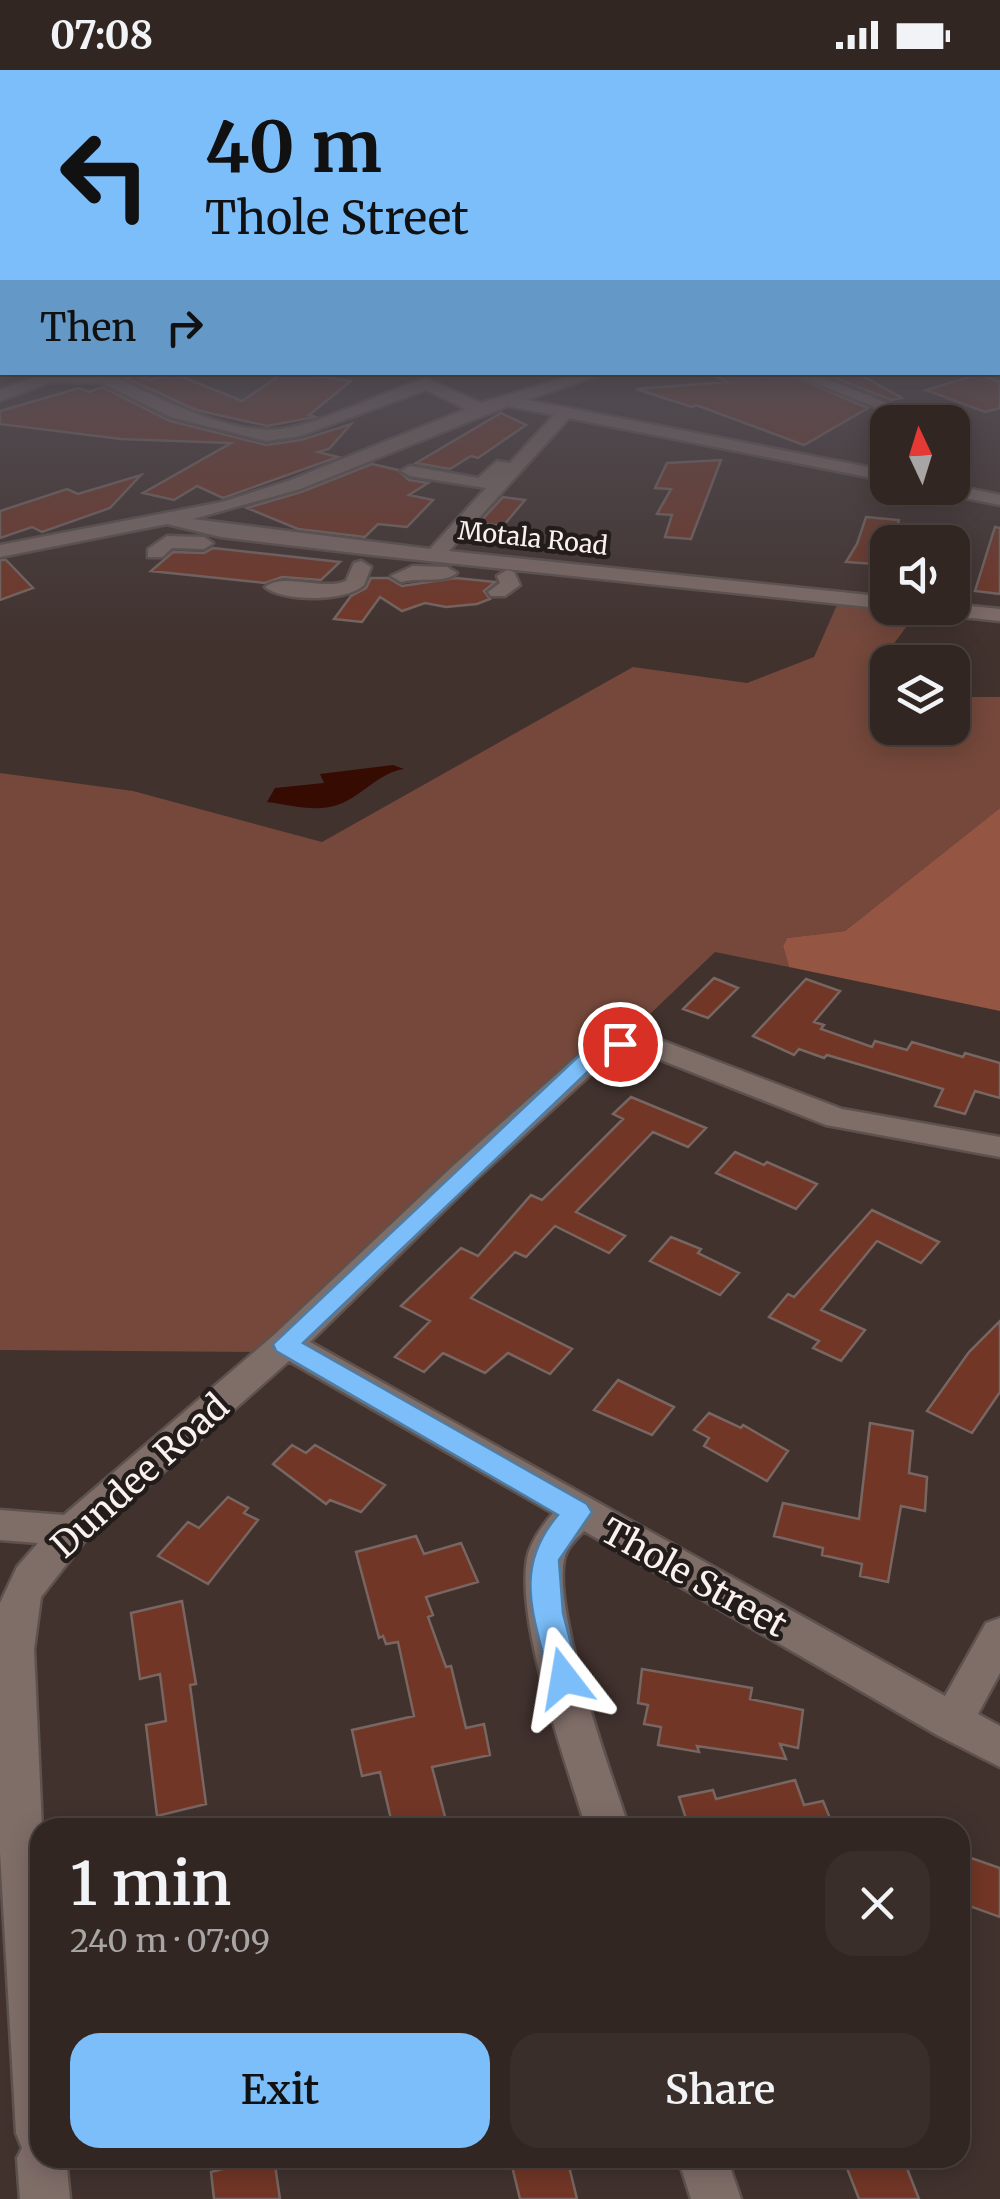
<!DOCTYPE html>
<html lang="en">
<head>
<meta charset="utf-8">
<style>
  :root { --surface:#312622; --page:#392e2a; --text:#f1f3f6; --muted:#a8a5a5; --line:#4c4340; --accent:#7cbef9 }
  body { margin:0; font-family:Merriweather,serif; background:var(--page); color:var(--text); height:100vh; display:flex; flex-direction:column; font-size:38px; white-space:nowrap }
  * { box-sizing:border-box; margin:0 }
  p { font-size:32px; color:var(--muted) }
  .icon { flex:none; width:55px; height:55px; fill:none; stroke:currentColor; stroke-width:2; stroke-linecap:round; stroke-linejoin:round }
  .map { position:relative; flex:1; overflow:hidden }
  .details { position:absolute; left:30px; top:1748px; width:940px; height:350px; display:flex; flex-direction:column; background:var(--surface); border-radius:30px; box-shadow:0 5px 25px #0003,0 0 0 2px var(--line) }
  .details>* { flex:none }
  .top-card { position:absolute; left:0px; top:0px; width:1000px; height:305px; box-shadow:0 5px 25px #0003,0 0 0 2px var(--line); background:#7cbef9; color:#111; overflow:hidden }
  .needle { width:65px; rotate:356deg }
  .fabs { position:absolute; left:870px; top:335px; display:grid; gap:20px }
  .fabs a { display:grid; place-items:center; width:100px; height:100px; border-radius:20px; background:var(--surface); box-shadow:0 5px 25px #0003,0 0 0 2px var(--line); font-size:50px }
  .pin { position:absolute; display:grid; place-items:center; width:85px; height:85px; color:#fff; margin:-42px; border:5px solid #fff; border-radius:50%; box-shadow:0 2px 10px #0007 }
  .me { position:absolute; width:110px; margin:-55px; rotate:346deg; stroke-linejoin:round; filter:drop-shadow(0 0 8px #0008) }
  .turn { display:flex; align-items:center; gap:35px; height:210px; padding:0 40px; font-size:45px }
  .turn .icon { width:130px; height:130px; stroke-width:2.5 }
  .turn b { display:block; font-size:70px; line-height:85px }
  .then { display:flex; align-items:center; height:95px; padding:0 40px; background:#0003; gap:20px; font-size:38px }
  .round { display:grid; place-items:center; flex:none; width:105px; height:105px; border-radius:30px; background:var(--page) }
  .overview { display:flex; align-items:center; justify-content:space-between; height:170px; padding:0 40px }
  h1 { font-size:60px; font-weight:600; line-height:75px }
  .action { display:flex; gap:20px; margin-top:auto; padding:20px 40px }
  .action a { flex:1; height:115px; border-radius:30px; background:var(--accent); color:#111; font-size:40px; font-weight:600; line-height:115px; text-align:center }
  .action a+a { background:var(--page); color:var(--text) }
  .status { display:flex; justify-content:space-between; align-items:center; height:70px; padding:0 50px; background:var(--surface); direction:ltr }
  .status svg { height:28px; fill:currentColor }
  .map>svg:first-child { display:block }
  .green { fill:#75483b }
  .forest { fill:#945543 }
  .water { fill:#360b02 }
  .building { fill:#723626; stroke:#776661; stroke-width:2.5 }
  .lines { fill:none; stroke-linecap:round; stroke-linejoin:round }
  .minor-casing { stroke:#5e524e; stroke-width:5 }
  .minor { fill:#7f6d68; fill-rule:evenodd }
  .route { fill:#7cbef9; stroke:#517ca2; stroke-width:2.5 }
  .labels { text-anchor:middle; dominant-baseline:central; stroke-width:9; stroke-linejoin:round; paint-order:stroke }
  .far-street-label { font-size:25px; fill:#faf0ee; stroke:#221c1a }
  .near-street-label { font-size:35px; fill:#faf0ee; stroke:#221c1a }
</style>
</head>
<body>
<div class="status"><b>07:08</b><svg viewBox="0 0 49 12"><path d="M0 12V9h3v3zM5 12V6h3v6zM10 12V3h3v9zM15 12V0h3v12zM26 1h20v11H26zM47 4h2v5h-2z"/></svg></div>
<div class="map">
<svg width="1000" height="2129" viewBox="0 0 1000 2129">
  <rect width="100%" height="100%" fill="#41322e"/>
  <path class="green" d="M840,528L888,538H920L882,590L874,609L887,612L888,658H952L953,627H1000V738L845,861L787,868L783,876L789,897L715,882L628,965L263,1282L0,1280V703L133,721L322,772L633,597L747,613L814,587Z"/>
  <path class="forest" d="M1000,738V941L789,897L783,876L787,868L845,861Z"/>
  <path class="water" d="M393,695L404,699C380,702 363,725 340,734C317,743 290,735 267,732L275,718L324,713L320,704Z"/>
  <path class="building" d="M285,302L351,311L309,345L315,347L267,356L196,340L126,308L134,305L150,310L173,303L242,331Z
    M708,302H784L868,338L804,375L696,335L692,337L636,319L727,312Z
    M821,302L863,306L902,328L891,330Z
    M979,304L1000,312V338L985,342L926,320Z
    M102,317L170,351L266,375L301,370L351,354L329,379L318,382L338,387L223,428L197,416L174,430L143,423L231,373L121,369L0,354V341L79,318L89,322Z
    M501,343L526,355L478,388L471,386L450,399L416,393Z
    M721,390L691,469L665,467L672,445L657,444L671,419L655,418L667,393Z
    M372,394L398,400L409,410L428,413L409,425L433,430L407,457L378,454L365,467L298,459L247,438L301,422Z
    M141,405L110,438L42,462L32,457L0,468V441L67,419L78,424Z
    M503,427L525,430L503,456L479,453Z
    M866,447L899,450L898,454L905,455L895,472H888V495L846,492L857,474Z
    M995,457L1000,458V524L975,521Z
    M213,478L340,492L321,510L282,507L265,513L151,501L173,482L204,483Z
    M0,490H6L33,518L0,530Z
    M371,508H388L402,516L456,508L495,512L484,521L490,529L477,534L446,537L425,533L402,541L380,527L362,552L334,549L351,526L366,518Z
    M714,908L738,918L708,948L683,939Z
    M806,909L840,921L814,952L824,955L821,959L872,977L875,971L907,980L912,972L963,987L965,983L1000,993V1028L975,1021L965,1044L935,1036L943,1019L827,985L824,988L799,979L794,985L753,966Z
    M631,1027L706,1058L688,1077L653,1062L576,1142L625,1166L609,1183L555,1156L526,1187L515,1182L471,1228L572,1279L550,1304L508,1283L485,1303L443,1283L424,1302L395,1287L430,1251L401,1236L461,1178L478,1186L531,1125L542,1130L623,1049L613,1044Z
    M735,1082L764,1095L767,1092L817,1114L796,1139L716,1103Z
    M872,1140L939,1172L921,1193L877,1171L821,1240L865,1260L841,1291L813,1278L819,1271L769,1247L788,1224L794,1227Z
    M671,1167L701,1179L698,1183L739,1203L720,1225L650,1191Z
    M1000,1251V1322L972,1363L927,1341L969,1282Z
    M618,1310L674,1337L652,1365L594,1340Z
    M709,1343L741,1358L743,1355L788,1381L767,1411L704,1376L709,1368L694,1360Z
    M870,1353L913,1361L909,1403L927,1407L925,1441L901,1436L888,1512L860,1506L862,1494L822,1485L823,1478L774,1466L783,1433L859,1449Z
    M292,1375L306,1383L315,1375L385,1415L361,1442L330,1430L326,1434L273,1394Z
    M228,1427L248,1438L244,1443L258,1450L208,1514L158,1486L188,1452L199,1458Z
    M416,1466L424,1484L461,1473L478,1512L426,1527L433,1545L428,1547L446,1597L451,1596L466,1658L484,1654L490,1685L432,1697L448,1758H393L380,1702L362,1706L352,1660L414,1646L398,1572L386,1574L383,1566L379,1568L356,1482Z
    M182,1531L196,1614L190,1615L206,1734L157,1746L146,1655L166,1651L160,1604L140,1609L131,1543Z
    M642,1599L752,1618L750,1629L803,1640L798,1678L780,1674L786,1689L697,1676L699,1682L658,1675L661,1657L644,1654L648,1635L638,1633Z
    M795,1710L804,1735L823,1731L834,1758H747V1753L689,1758L679,1727L713,1720L716,1729Z
    M971,1788L1000,1798V1847L961,1833Z
    M266,2088H274L280,2129H214L211,2102Z
    M510,2088H567L577,2129H520Z
    M843,2088H903L919,2129H859Z"/>
  <g class="lines">
    <defs>
      <path id="minor" d="M998,275H1000V280L998,279Z
        M106,302C154,326 234,369 288,358C336,348 380,322 427,309L481,333L584,302H609L527,330L888,401V411L569,348L449,481L888,527V538H894L888,539L372,485L221,467L167,454L0,487V475L222,432L288,411L466,339L426,320L300,366L267,371L171,347L102,313L51,312L0,331V320L48,302ZM508,336L554,345L510,393L497,391L478,408L410,396L401,401L410,406L486,418L430,479L193,449L300,419Z
        M787,302H810L907,341L893,344Z
        M952,415L1000,425V435L935,422L932,418Z
        M167,466L204,467L213,473L204,479L172,478L162,487H148V479Z
        M361,491L371,497L364,515C346,532 283,532 265,517C284,502 322,521 346,511L354,493Z
        M413,496L447,497L457,503C444,514 418,507 401,512L391,506Z
        M507,500L514,502L520,515L505,526H491L488,522L500,513L497,506Z
        M952,534L1000,539V551L933,544L923,538H952Z
        M628,964L658,969L842,1039L1000,1067V1087L826,1055L643,983L612,985L475,1110L310,1272L945,1626L986,1553L1000,1548V1603L978,1644L1000,1656V1697L937,1665L584,1461C577,1468 568,1476 565,1486C550,1536 611,1703 629,1758H586C566,1692 516,1554 527,1489C530,1472 542,1456 553,1443L289,1291L84,1472L41,1527L34,1579L42,1758L40,2088H66L70,2129H20L17,2088L22,2078L16,2063L0,1782V1533L17,1497L38,1473L0,1470V1440L64,1445L274,1265L453,1096L593,972Z
        M678,2088H727L741,2129H691Z"/>
    </defs>
    <use href="#minor" class="minor-casing"/>
    <use href="#minor" class="minor"/>
  </g>
  <linearGradient id="sky" x2="0" y2="1"><stop stop-color="#241c19"/><stop offset="0.48" stop-color="#544f57"/><stop offset="1" stop-color="#544f57" stop-opacity="0"/></linearGradient>
  <rect width="1000" height="573" fill="url(#sky)"/>
  <path class="route" d="M620,968L627,970L630,974L600,990L303,1273L587,1434L592,1442L559,1490L563,1543L580,1608L575,1617L564,1621L554,1617L549,1608C534,1545 512,1499 558,1445L276,1281L273,1274L585,980Z"/>
  <g class="labels">
    <g class="far-street-label">
      <text transform="translate(533 468) rotate(6)">Motala Road</text>
    </g>
    <g class="near-street-label">
      <text transform="translate(140 1406) rotate(-42)">Dundee Road</text>
      <text transform="translate(694 1508) rotate(29)">Thole Street</text>
    </g>
  </g>
</svg>
<div class="fabs">
<a><svg class="needle" viewBox="-14 -14 28 28"><path d="M0-13l5 13h-10z" fill="#e53935"/><path d="M0 13l5-13h-10z" fill="#a8a5a5"/></svg></a>
<a><svg class="icon" aria-label="sound" viewBox="0 0 24 24"><path d="M4 9h4l5-4v14l-5-4H4zM17 9q2 3 0 6"/></svg></a>
<a><svg class="icon" aria-label="layers" viewBox="0 0 24 24"><path d="M12 4l9 5-9 5-9-5zM3 14l9 5 9-5"/></svg></a>
</div>
<div class="pin" style="left:620px;top:974px;background:#d93025"><svg class="icon" aria-label="arrive" viewBox="0 0 24 24"><path d="M6 21V4h12l-3 4 3 4H6"/></svg></div>
<svg class="me" style="left:564px;top:1608px" viewBox="-20 -20 40 40"><path d="M0-17L14 15 0 8-14 15z" fill="#7cbef9" stroke="#fff" stroke-width="4"/></svg>
<div class="top-card">
<div class="turn"><svg class="icon" aria-label="left" viewBox="0 0 24 24"><path d="M17 20v-9H6M10 6l-5 5 5 5"/></svg><div><b>40 m</b>Thole Street</div></div>
<div class="then">Then<svg class="icon" aria-label="right" viewBox="0 0 24 24"><path d="M7 20v-9h11M14 6l5 5-5 5"/></svg></div>
</div>
<section class="details">
<div class="overview"><div><h1>1 min</h1><p>240 m · 07:09</p></div><a class="round"><svg class="icon" aria-label="close" viewBox="0 0 24 24"><path d="M6 6l12 12M18 6L6 18"/></svg></a></div>
<div class="action"><a>Exit</a><a>Share</a></div>
</section>
</div>
</body>
</html>
